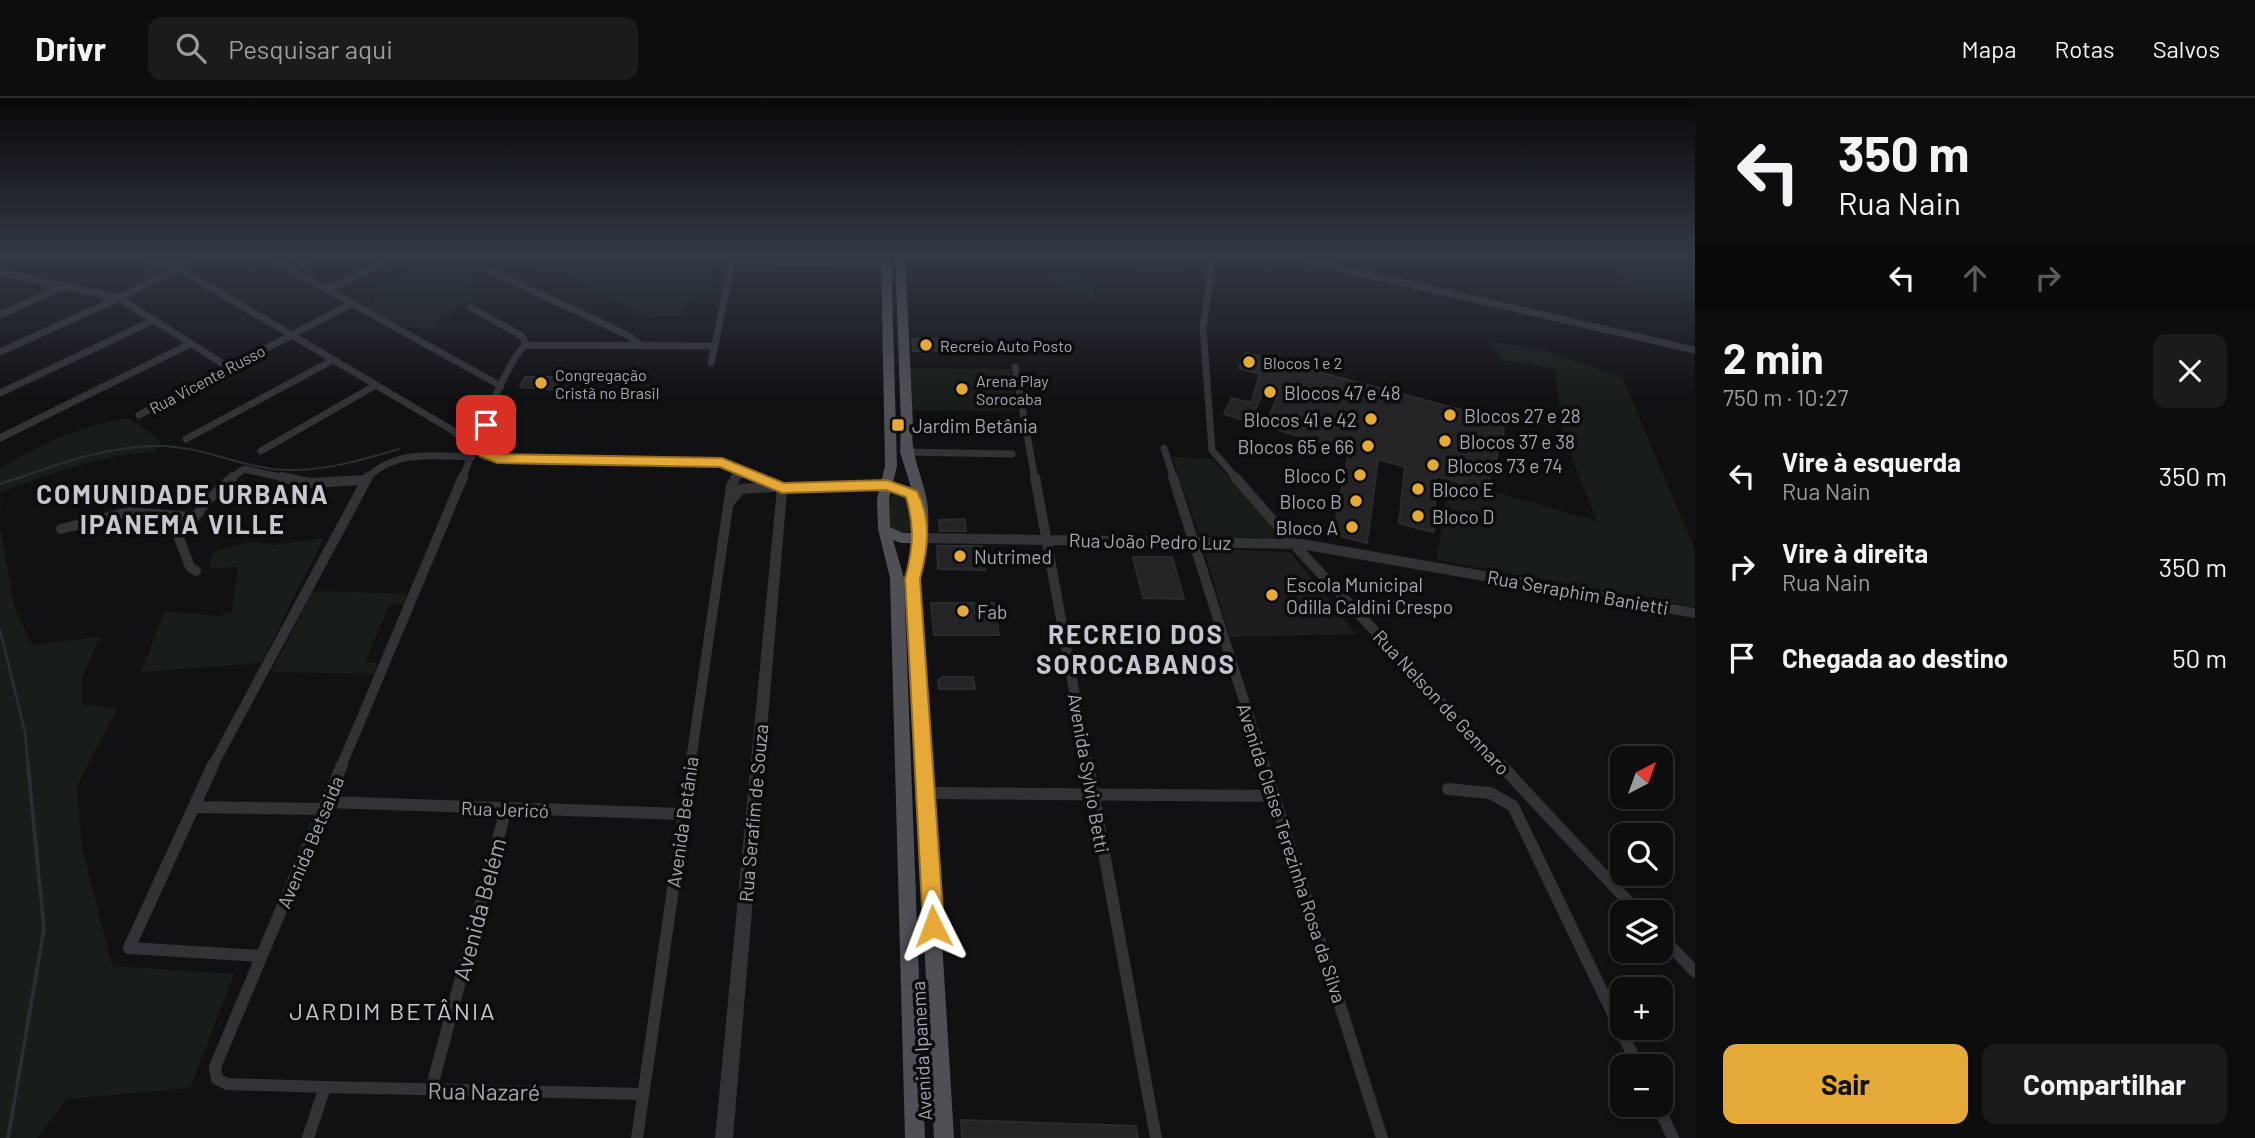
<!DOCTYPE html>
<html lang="pt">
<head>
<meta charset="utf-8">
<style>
  :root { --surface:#0d0d0e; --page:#1b1b1c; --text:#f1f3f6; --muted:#9a9c9e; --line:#2d2d2e; --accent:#e5a937 }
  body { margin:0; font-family:Barlow,sans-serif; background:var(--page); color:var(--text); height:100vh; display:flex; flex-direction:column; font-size:26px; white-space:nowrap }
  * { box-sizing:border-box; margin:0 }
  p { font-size:23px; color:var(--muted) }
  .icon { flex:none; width:38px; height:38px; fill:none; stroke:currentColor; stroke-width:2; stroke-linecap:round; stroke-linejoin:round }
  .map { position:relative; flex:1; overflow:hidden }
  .sheet { display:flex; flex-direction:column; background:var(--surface); width:560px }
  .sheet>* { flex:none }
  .guide { background:#0d0d0e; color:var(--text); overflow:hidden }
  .needle { width:46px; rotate:41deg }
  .tools { position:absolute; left:1610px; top:648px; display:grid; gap:14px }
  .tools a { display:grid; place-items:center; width:63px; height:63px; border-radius:14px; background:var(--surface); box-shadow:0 4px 10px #0003,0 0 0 2px var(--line); font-size:35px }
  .pin { position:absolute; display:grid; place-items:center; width:60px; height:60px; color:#fff; margin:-30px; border-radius:14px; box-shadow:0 4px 10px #0006 }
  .me { position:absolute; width:77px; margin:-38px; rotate:357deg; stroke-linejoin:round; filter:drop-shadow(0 0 5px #0008) }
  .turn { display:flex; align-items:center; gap:24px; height:147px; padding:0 28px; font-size:32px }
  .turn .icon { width:91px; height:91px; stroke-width:2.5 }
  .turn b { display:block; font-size:49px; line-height:60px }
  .lanes { display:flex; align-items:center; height:66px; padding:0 28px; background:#0003; justify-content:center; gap:35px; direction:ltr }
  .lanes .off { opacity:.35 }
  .round { display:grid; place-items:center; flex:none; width:74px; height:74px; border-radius:14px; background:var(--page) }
  .overview { display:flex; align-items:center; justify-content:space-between; height:119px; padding:0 28px }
  h1 { font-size:42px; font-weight:700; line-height:52px }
  .primary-button { display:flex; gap:14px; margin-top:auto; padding:14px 28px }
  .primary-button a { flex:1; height:80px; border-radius:14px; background:var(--accent); color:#111; font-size:28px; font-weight:700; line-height:80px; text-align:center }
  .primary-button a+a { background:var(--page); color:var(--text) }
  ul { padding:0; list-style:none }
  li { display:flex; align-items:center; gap:21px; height:91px; padding:0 28px }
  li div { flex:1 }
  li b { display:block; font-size:26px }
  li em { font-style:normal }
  header { display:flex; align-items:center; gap:42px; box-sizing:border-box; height:98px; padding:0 35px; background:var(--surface); border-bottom:2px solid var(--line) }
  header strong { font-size:33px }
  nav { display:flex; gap:38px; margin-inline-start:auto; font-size:24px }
  .search { width:490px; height:63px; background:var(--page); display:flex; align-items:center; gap:18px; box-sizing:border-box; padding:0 24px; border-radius:14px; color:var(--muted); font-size:26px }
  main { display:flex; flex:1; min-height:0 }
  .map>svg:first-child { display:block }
  .built { fill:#1d1d1f }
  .green { fill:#181d19 }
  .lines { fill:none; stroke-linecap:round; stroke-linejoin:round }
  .stream-far2 { stroke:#293035; stroke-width:2 }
  .stream-far1 { stroke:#293035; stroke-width:2.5 }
  .stream { stroke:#293035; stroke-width:3.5 }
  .building { fill:#242427; stroke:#2b2b2e; stroke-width:2 }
  .minor-far2 { stroke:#323337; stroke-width:7 }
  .minor-far1 { stroke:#323337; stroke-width:10 }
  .minor { stroke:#323337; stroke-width:12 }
  .tertiary { fill:#323337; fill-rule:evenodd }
  .primary { fill:#4f5056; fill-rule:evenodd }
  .route { fill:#e5a937; stroke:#956e24; stroke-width:2 }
  .poi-dot { fill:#e5a937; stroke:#0c0c0d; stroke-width:2.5 }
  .labels { text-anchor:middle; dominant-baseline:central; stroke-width:7; stroke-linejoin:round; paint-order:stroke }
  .far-poi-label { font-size:16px; fill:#a3a8b2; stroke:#0c0c0d; text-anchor:start }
  .far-street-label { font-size:16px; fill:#a3a8b2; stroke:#0c0c0d }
  .poi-label { font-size:19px; fill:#a3a8b2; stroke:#0c0c0d; text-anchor:start }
  .street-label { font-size:19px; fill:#a3a8b2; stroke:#0c0c0d }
  .near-street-label { font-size:23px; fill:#a3a8b2; stroke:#0c0c0d }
  .near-neighbourhood-label { font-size:24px; letter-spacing:2px; fill:#c4c7cf; stroke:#0c0c0d }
  .district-label { font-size:26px; font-weight:bold; letter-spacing:2px; fill:#c4c7cf; stroke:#0c0c0d }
</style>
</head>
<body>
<header>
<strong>Drivr</strong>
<div class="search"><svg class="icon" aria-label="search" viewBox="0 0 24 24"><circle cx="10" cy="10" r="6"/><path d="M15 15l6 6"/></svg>Pesquisar aqui</div>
<nav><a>Mapa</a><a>Rotas</a><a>Salvos</a></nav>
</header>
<main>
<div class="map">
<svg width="1695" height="1040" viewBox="0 0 1695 1040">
  <rect width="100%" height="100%" fill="#111113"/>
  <path class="built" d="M1211,451L1290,454L1356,536L1230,539L1205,455Z"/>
  <path class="green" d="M440,156H504L481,168L469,187L474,193L469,205L451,212V215L436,223L441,229C409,236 391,224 364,209L374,205L376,193L373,190L440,159Z
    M505,156H683L687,163L715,178L711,198L685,202L684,218H658L651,222L564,176Z
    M1120,156H1198C1176,179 1147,168 1119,161Z
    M1619,156H1695V204L1620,187Z
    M1077,175L1078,178H1088L1097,203L1036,178Z
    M1489,243L1546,253L1622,279L1695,452V509L1437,462L1449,381L1597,423L1563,338L1555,271L1502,262Z
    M910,270L1010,271L1017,313L912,312Z
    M129,320L161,343L154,354C101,357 51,376 1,394L0,418V371C40,346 83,327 129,320Z
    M1172,359L1212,361L1281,436L1280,440L1200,438Z
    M895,395H903L913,403L916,428L904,436L889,428L888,402Z
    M0,428L14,508L32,547L100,539L82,579V606L117,611L77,688L82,750L112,868L234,876L190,990L67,1001L37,1040H0Z
    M324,440L261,565L141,574L165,513L218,518L232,513L238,469L209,470L213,454L250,444L273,447Z
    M312,493L407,496L403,506L389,507L365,564L378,565L373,576L272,574Z"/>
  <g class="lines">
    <path class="stream-far2" d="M16,381C63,364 112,347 162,348C200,349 235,366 272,371C314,376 359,363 399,351"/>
    <path class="stream-far1" d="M0,386L21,379
      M0,532L25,634L28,669"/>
    <path class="stream" d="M8,1040L44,831L28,667"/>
  </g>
  <path class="building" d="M912,241H939L941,253H913Z
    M1246,255L1504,323L1503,340L1498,339L1497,361L1493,360L1488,392L1436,378L1434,434L1412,429L1399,425L1405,369L1378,361L1367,445L1333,436L1349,353L1265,328L1277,300L1262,296L1250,324L1224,316L1232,300L1251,305L1260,276L1239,270Z
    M525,279H561L557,292L520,289Z
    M965,421L966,433H940L939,422Z
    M937,448H982L985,472L938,471Z
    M1133,459H1172L1184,501L1143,500Z
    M931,505H994L999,537H934Z
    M942,579H973L975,591H939L938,582Z
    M961,1022L1136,1028L1138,1040H962Z"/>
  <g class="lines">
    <path class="minor-far2" d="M115,156L178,170L452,332L485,359L722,365L759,381
      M263,156L501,288
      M1213,156L1203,230L1212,352L1237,381
      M1278,156L1695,252
      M733,164L868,165L887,170
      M290,170L321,156
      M487,171L629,238L642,248
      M0,174L119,200L228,269
      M327,192L399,156
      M470,209L522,238L526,247
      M0,217L63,188
      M526,247L713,248
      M0,254L119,200L204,156
      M711,265L734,156
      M1015,269L1035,381
      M0,295L154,222
      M139,317L351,206
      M0,340L190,246
      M186,341L333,262
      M1164,350L1174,381
      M261,353L376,287
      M905,354L1012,356
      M230,381L244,371L289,381
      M366,381C396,351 434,358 472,359
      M462,381C473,354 506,261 526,247
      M735,381L743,373"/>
    <path class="minor-far1" d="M281,379L310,385L365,382
      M755,379L782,390
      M1035,379L1088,669
      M1173,379L1265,669
      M1235,379L1298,451L1502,669
      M730,404L741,391L772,389
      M61,431L128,414L193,419
      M921,440L1301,446L1695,515
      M196,473L190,469L179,440L208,402L233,379
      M212,669L368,379
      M341,669L463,379
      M690,669L731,388L736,379"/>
    <path class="minor" d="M213,667L129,850L261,858
      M1088,667L1156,1040
      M1264,667L1382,1040
      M1501,667L1638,814
      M1448,691L1490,695L1513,708L1638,968
      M927,695L1274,698
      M327,704L683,716
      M194,709L324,711
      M1661,838L1695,874
      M325,989L643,996
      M431,992L506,711
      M1657,1006L1673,1040
      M308,1040L325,989L227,986L217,981L215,969L342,667
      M637,1040L691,667"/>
    <path class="tertiary" d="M887,383L892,387L891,390L787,394L733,1040H715L777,390L782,386Z"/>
    <path class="primary" d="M881,156H891L897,368L893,384L911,389L900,354L901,327L895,156H905L913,327C909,355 922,376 927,403C931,429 926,456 920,481L954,1040H934L906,481L914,445H901L893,442L904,480L925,1040H905L890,480L878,431L877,401L885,368ZM891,392L903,395L912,410L915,411V435H903L890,429L889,401Z"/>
  </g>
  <linearGradient id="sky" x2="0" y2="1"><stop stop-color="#09090a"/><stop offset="0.52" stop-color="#323844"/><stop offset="1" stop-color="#323844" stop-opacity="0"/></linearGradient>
  <rect width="1695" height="302" fill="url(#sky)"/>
  <path class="route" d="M486,323L492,327L485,347L498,356L722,360L784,385L887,382L917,393C932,422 928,451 920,481L944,828L941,835L933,838L926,835L923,828L905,481C913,451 915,429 906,399L886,392L782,395L720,369L497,365L479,358L471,347L479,327Z"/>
  <g class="poi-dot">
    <circle cx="926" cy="247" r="7"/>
    <circle cx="1249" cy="264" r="7"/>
    <circle cx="541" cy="285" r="7"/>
    <circle cx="962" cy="291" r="7"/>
    <circle cx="1270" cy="294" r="7"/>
    <circle cx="1450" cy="317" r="7"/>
    <circle cx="1371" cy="321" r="7"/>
    <rect x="891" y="320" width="14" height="14" rx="3.5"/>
    <circle cx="1445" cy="343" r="7"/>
    <circle cx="1368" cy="348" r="7"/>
    <circle cx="1433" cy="367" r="7"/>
    <circle cx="1360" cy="377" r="7"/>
    <circle cx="1418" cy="391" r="7"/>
    <circle cx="1356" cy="403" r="7"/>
    <circle cx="1418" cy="418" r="7"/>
    <circle cx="1352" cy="429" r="7"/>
    <circle cx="960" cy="458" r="7"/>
    <circle cx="1272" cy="497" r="7"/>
    <circle cx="963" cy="513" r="7"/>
  </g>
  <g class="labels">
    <g class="far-poi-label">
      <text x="940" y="247">Recreio Auto Posto</text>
      <text x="1263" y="264">Blocos 1 e 2</text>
      <text x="555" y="276">Congregação<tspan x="555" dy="18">Cristã no Brasil</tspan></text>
      <text x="976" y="282">Arena Play<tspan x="976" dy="18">Sorocaba</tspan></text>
    </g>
    <g class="far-street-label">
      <text transform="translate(207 281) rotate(-28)">Rua Vicente Russo</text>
    </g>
    <g class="poi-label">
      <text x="1284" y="294">Blocos 47 e 48</text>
      <text x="1464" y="317">Blocos 27 e 28</text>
      <text x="1357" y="321" text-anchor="end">Blocos 41 e 42</text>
      <text x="912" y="327">Jardim Betânia</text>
      <text x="1459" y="343">Blocos 37 e 38</text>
      <text x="1354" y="348" text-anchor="end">Blocos 65 e 66</text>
      <text x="1447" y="367">Blocos 73 e 74</text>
      <text x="1346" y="377" text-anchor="end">Bloco C</text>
      <text x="1432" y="391">Bloco E</text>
      <text x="1342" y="403" text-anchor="end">Bloco B</text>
      <text x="1432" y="418">Bloco D</text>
      <text x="1338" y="429" text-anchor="end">Bloco A</text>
      <text x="974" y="458">Nutrimed</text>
      <text x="1286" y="486">Escola Municipal<tspan x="1286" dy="22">Odilla Caldini Crespo</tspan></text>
      <text x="977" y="513">Fab</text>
    </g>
    <g class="street-label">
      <text transform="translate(1150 443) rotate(1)">Rua João Pedro Luz</text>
      <text transform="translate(1578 494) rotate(10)">Rua Seraphim Banietti</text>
      <text transform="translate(1442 604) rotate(47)">Rua Nelson de Gennaro</text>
      <text transform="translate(1089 675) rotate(80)">Avenida Sylvio Betti</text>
      <text transform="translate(505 711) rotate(2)">Rua Jericó</text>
      <text transform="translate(753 715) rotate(-85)">Rua Serafim de Souza</text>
      <text transform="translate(682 724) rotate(-82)">Avenida Betânia</text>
      <text transform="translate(310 744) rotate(-67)">Avenida Betsaida</text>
      <text transform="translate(1292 755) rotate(72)">Avenida Cleise Terezinha Rosa da Silva</text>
      <text transform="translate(921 953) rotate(-93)">Avenida Ipanema</text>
    </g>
    <g class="near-street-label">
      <text transform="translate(479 811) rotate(-75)">Avenida Belém</text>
      <text transform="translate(484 993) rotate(1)">Rua Nazaré</text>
    </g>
    <g class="near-neighbourhood-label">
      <text x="393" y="912">JARDIM BETÂNIA</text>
    </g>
    <g class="district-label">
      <text x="183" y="395">COMUNIDADE URBANA<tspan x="183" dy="30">IPANEMA VILLE</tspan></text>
      <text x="1136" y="535">RECREIO DOS<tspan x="1136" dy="30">SOROCABANOS</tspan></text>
    </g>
  </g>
</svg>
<div class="tools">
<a><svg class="needle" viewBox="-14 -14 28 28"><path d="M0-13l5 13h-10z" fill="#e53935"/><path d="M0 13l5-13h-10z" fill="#9a9c9e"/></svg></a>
<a><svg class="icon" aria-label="search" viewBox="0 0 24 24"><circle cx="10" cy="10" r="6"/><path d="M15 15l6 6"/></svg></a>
<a><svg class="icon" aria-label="layers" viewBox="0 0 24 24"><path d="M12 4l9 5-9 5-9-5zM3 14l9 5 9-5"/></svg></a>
<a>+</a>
<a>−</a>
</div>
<div class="pin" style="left:486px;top:327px;background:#d93025"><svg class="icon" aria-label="arrive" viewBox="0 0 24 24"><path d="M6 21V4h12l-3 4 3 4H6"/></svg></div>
<svg class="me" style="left:933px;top:828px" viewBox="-20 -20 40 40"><path d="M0-17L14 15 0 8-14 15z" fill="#e5a937" stroke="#fff" stroke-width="4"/></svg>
</div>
<section class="sheet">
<div class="guide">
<div class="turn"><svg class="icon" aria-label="left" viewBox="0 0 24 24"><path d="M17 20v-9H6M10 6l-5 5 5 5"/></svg><div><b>350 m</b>Rua Nain</div></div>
<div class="lanes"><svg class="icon" aria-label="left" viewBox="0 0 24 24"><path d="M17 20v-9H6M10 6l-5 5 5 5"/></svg><svg class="icon off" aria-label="ahead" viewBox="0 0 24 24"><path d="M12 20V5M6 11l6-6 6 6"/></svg><svg class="icon off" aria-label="right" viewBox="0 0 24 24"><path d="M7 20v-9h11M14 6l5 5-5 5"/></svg></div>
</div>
<div class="overview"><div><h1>2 min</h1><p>750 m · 10:27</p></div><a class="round"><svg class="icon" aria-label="close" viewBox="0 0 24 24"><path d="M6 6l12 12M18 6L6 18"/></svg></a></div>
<ul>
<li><svg class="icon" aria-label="left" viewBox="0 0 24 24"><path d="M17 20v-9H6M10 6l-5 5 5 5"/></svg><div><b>Vire à esquerda</b><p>Rua Nain</p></div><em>350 m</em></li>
<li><svg class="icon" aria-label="right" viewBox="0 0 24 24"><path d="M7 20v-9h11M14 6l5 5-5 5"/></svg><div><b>Vire à direita</b><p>Rua Nain</p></div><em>350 m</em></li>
<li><svg class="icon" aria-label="arrive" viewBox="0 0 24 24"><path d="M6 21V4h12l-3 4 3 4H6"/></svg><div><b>Chegada ao destino</b></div><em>50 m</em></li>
</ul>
<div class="primary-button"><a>Sair</a><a>Compartilhar</a></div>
</section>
</main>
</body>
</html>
